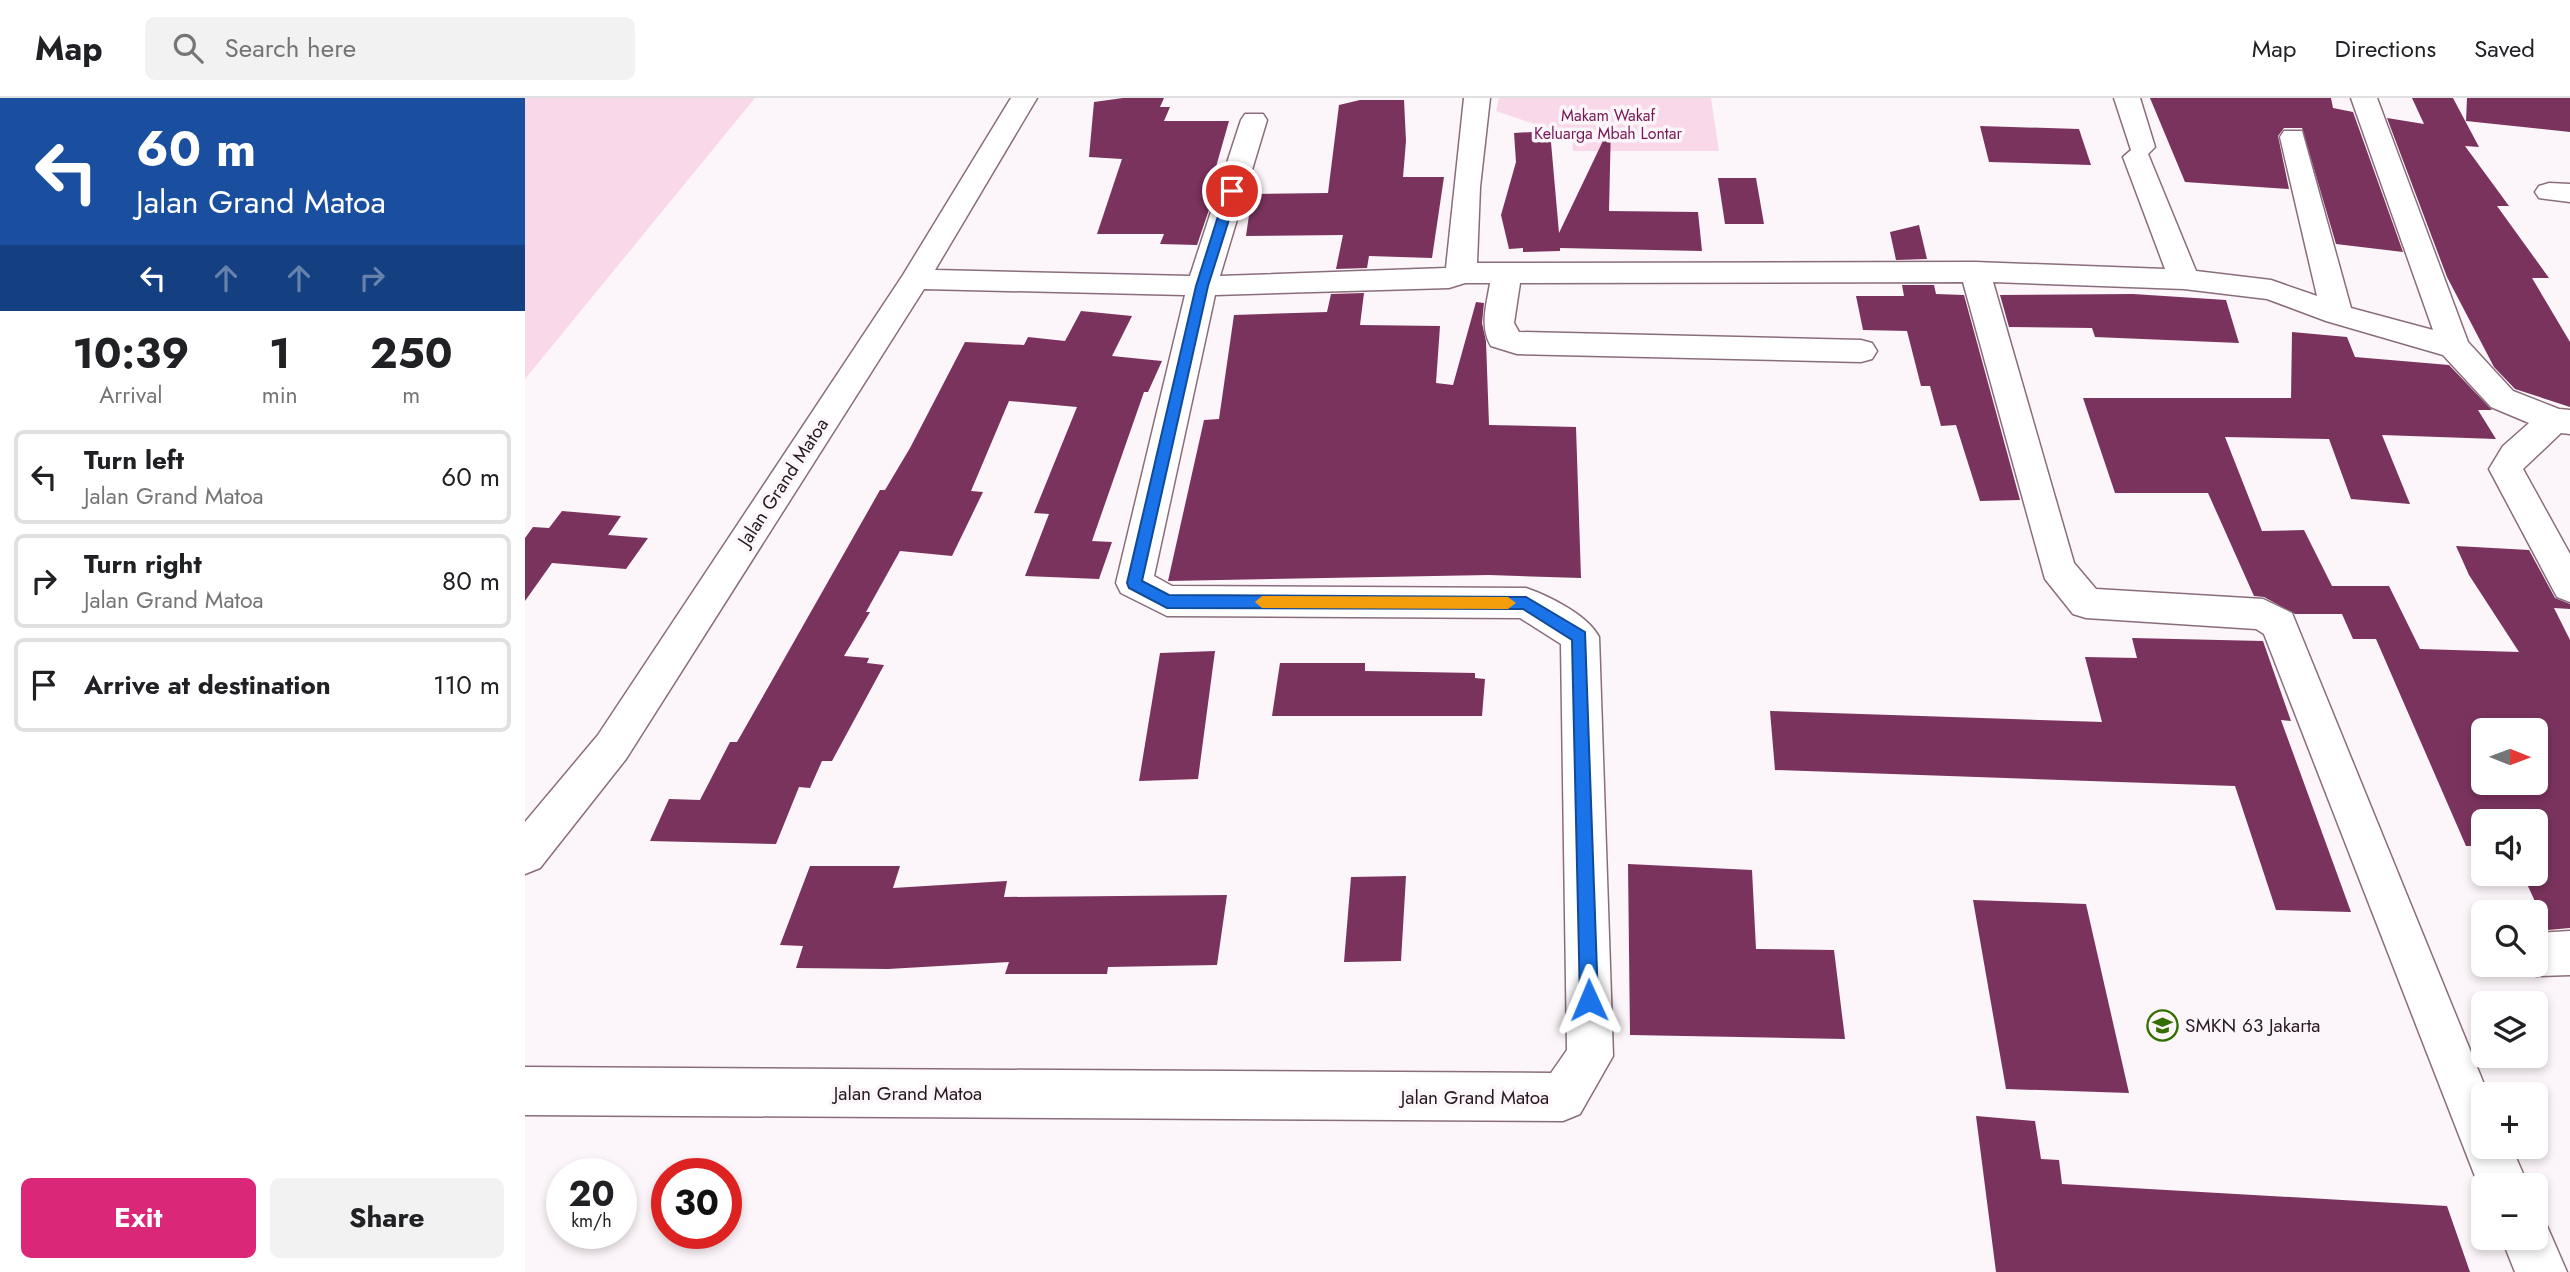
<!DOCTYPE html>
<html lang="en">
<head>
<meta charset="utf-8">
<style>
  :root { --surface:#fff; --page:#f2f2f2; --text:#202124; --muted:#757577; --line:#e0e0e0; --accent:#db2777 }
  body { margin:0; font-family:Jost,sans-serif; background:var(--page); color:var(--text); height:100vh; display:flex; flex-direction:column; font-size:26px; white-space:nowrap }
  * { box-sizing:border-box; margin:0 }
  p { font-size:23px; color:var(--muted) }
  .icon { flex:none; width:38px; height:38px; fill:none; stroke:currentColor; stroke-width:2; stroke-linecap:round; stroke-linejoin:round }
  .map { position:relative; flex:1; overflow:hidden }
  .drawer { display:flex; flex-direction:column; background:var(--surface); width:525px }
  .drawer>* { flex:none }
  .guide { background:#1a4fa0; color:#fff; overflow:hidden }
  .needle { width:46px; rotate:91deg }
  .tools { position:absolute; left:1946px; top:620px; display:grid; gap:14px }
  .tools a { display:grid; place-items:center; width:77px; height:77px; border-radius:10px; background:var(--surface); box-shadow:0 4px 10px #0003; font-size:35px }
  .speed { position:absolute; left:21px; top:1060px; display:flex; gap:14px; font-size:35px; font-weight:700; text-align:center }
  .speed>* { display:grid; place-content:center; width:91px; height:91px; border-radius:50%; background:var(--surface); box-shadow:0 4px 10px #0003; line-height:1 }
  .speed small { font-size:18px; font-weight:400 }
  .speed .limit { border:10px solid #d22; background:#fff; color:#111 }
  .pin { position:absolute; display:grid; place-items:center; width:60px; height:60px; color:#fff; margin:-30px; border:4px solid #fff; border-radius:50%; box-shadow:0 2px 7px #0007 }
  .me { position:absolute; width:77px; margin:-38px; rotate:359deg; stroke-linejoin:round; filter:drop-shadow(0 0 5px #0008) }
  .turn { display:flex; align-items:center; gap:24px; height:147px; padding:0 21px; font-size:32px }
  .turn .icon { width:91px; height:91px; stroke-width:2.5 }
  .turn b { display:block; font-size:49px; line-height:60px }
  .lanes { display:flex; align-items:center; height:66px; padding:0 21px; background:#0003; justify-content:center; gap:35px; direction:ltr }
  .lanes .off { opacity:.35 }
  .eta { display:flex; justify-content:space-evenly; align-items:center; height:119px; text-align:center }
  .eta b { font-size:42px; font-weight:700; line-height:49px }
  .button { display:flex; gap:14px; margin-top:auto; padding:14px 21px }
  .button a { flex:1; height:80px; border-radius:10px; background:var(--accent); color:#fff; font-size:28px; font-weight:700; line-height:80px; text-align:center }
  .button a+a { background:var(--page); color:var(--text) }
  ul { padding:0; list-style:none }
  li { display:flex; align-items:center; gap:21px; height:94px; margin:0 14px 10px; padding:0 7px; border:4px solid var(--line); border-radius:10px }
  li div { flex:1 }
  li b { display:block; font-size:26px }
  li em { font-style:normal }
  header { display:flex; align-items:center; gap:42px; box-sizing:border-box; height:98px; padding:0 35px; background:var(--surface); border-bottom:2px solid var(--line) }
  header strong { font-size:33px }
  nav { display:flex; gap:38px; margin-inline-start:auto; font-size:24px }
  .search { width:490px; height:63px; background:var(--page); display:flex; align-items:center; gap:18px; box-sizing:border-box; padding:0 24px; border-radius:10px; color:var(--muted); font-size:26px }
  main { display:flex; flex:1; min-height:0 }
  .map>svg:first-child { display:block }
  .green { fill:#f9d9e9 }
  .building { fill:#7a335d; fill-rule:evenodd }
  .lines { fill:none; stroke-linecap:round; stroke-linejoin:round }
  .minor-casing { stroke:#8a6d7c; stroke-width:3 }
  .minor { fill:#fff; fill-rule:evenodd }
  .route { fill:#1a73e8; stroke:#114b97; stroke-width:2 }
  .slow { fill:#f59e0b }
  .labels { text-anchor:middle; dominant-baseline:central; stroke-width:7; stroke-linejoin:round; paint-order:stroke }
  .far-park-label { font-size:16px; fill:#761755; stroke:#fcf5f9 }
  .street-label { font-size:19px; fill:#25191f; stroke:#fcf5f9 }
  .poi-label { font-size:19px; fill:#25191f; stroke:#fcf5f9; text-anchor:start }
</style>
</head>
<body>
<header>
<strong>Map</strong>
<div class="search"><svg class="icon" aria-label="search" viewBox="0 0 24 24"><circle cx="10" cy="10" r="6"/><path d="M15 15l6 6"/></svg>Search here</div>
<nav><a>Map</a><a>Directions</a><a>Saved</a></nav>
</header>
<main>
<section class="drawer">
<div class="guide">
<div class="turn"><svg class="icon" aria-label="left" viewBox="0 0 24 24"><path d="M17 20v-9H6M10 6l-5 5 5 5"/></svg><div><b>60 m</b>Jalan Grand Matoa</div></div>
<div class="lanes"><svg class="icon" aria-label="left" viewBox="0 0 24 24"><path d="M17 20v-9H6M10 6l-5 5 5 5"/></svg><svg class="icon off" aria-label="ahead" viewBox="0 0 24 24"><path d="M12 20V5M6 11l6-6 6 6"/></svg><svg class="icon off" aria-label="ahead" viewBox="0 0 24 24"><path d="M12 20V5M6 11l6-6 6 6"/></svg><svg class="icon off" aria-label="right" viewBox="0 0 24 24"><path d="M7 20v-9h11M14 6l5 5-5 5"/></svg></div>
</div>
<div class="eta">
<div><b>10:39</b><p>Arrival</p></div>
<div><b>1</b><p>min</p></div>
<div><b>250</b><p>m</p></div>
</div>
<ul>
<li><svg class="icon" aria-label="left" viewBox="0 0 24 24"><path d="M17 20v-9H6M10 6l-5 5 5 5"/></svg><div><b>Turn left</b><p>Jalan Grand Matoa</p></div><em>60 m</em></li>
<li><svg class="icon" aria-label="right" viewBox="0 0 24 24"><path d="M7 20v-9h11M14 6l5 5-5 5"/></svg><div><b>Turn right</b><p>Jalan Grand Matoa</p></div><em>80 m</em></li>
<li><svg class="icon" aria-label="arrive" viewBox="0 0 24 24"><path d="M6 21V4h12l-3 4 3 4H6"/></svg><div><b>Arrive at destination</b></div><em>110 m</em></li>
</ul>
<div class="button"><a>Exit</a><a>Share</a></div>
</section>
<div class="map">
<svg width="2045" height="1174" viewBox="0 0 2045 1174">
  <rect width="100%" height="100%" fill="#fcf5f9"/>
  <path class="green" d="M0,0H230L0,281Z
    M974,0H1186L1194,53H1048L1047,39L971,13Z"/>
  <path class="building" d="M598,0H639L635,9H645L639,23H704L683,97H689L672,147L635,146L639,136H572L597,61L564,59L569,4Z
    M1625,0H1806L1808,10L1828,14L1878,154L1811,146L1777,30H1759L1753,38L1764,91L1660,84Z
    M1887,0H1928L1954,49L1940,48L1984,108H1972L2024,180H2007L2045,244V309L1990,291L1969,269L1922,179L1862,20L1899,26Z
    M1942,0H2045V34L1941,23Z
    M835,2H879L881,43L878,79H919L907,160L844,158L842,170L811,171L818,137L721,138L727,96L803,95L814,7Z
    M1086,26L1084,113L1173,114L1177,153L1035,150V153L998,154V150L984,151L976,117L991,64L989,35L1025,33L1034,135Z
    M1455,28L1554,31L1566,67L1464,64Z
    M1193,80H1231L1239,126H1200Z
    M1394,127L1402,161L1371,162L1365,134Z
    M1377,187H1409L1411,196L1439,197L1495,402L1455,403L1431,327L1416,328L1405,288H1396L1382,233L1338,232L1331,198H1379Z
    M839,195L835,227L915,228L911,285L928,287L951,204L959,205L957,225L961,243L964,327L1051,329L1056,480L964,477L643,483L679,322L694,321L709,217L802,214L806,196Z
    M1608,196L1701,202L1714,245L1570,239L1567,230L1484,229L1475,197Z
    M556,213L607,218L587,258L637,263L623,294H619L567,443L587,444L574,481L500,478L524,416L509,415L552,309L484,303L446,393L458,394L427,458L375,453L341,514H345L319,558L344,560L342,565L359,567L307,663H297L285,690L274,689L251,746L125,743L144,701L175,702L205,644H212L355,392H360L385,350L440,244L499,247L503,239L540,243Z
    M1767,234L1822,239L1830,259L1924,267L1967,312H1953L1971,341L1857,337L1885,406L1826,401L1804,341L1700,339L1737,433L1779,432L1807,488H1864L1895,551L1994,554L1944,477L1931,448L2004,452L2030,500L2045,506V511L2029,510L2045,542V830L2023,832L1997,775H2011V723H1958V748H1941L1851,541H1828L1817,516H1770L1739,499L1729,498L1683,395H1590L1558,300H1766ZM1958,632H2011V684H1958Z
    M37,413L96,418L83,437L123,440L101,471L27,465L0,503V440L8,429L24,430Z
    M1607,540L1738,543L1766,623L1756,622L1826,814L1751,812L1710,688L1250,672L1245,613L1577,624L1560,559L1612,560Z
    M690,553L673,681L614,683L635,555Z
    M755,565H840V573L950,575V580L960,581L957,618H747Z
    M1103,766L1227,772L1231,851L1309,852L1320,941L1105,937Z
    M285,768H375L368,790L482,783L479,799L702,797L692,867L583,869L582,876H480L484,864L363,871L271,870L278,848L255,847Z
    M881,778L876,863L819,864L826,779Z
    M1448,802L1561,806L1604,995L1481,991Z
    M1451,1018L1510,1023L1516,1061L1534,1062L1537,1086L1922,1108L1945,1174H1471Z"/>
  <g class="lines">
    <defs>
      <path id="minor" d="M486,0H512L410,172L665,178L716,22L720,16H738L742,22L695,178L921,170L939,0H965L955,89L952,165L1450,164L1640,171L1598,59L1606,52L1589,0H1615L1630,49L1623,56L1671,173L1746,182L1792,198L1755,39L1759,33H1777L1826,210L1908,232L1826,0H1852L1943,244L1988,293L2034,311L2045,312V336L2036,335L1998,371L2045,456V504L2032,499L1964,371L1978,348L2004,325L1966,309L1918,257L1801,223L1742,201L1659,191L1468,184L1549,465L1571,491L1738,501L1767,515L1963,996H1958V1048H1986L2003,1087H1958V1099L1739,536L1731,531L1561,520L1548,516L1520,481L1438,184L995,185L989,225L994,234L1336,242L1347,245L1352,253L1347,261L1336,264L992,256L966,248C954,228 962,206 965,185H940L924,190L690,197L629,478L647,488L1001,490C1024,498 1063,517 1074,539L1088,958L1055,1016L1038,1023L0,1017V969L1026,975L1042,952L1036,546L995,520L642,518L596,495L591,485L660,197L399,191L101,661L15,770L0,776V724L73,637L378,177Z
        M2024,85L2045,86V104L2014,100L2010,94L2014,88Z
        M2045,833V877L2011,878L1995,871L1993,866H2011V835Z
        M2011,1118L2019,1121L2042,1174H1990L1976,1139H2011Z"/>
    </defs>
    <use href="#minor" class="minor-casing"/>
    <use href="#minor" class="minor"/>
  </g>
  <path class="route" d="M707,90L713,93L683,188L617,483L644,497L1001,499L1060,534L1073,902L1071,909L1064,911L1057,909L1055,902L1047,542L998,511L642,510L604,490L602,485L671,188L701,93Z"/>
  <path class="slow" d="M737,498L983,499L991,505L983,511L737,510L730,504Z"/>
  <defs>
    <symbol id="school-ring" viewBox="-11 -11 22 22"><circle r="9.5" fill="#fcf5f9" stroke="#336f00" stroke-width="1.5"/><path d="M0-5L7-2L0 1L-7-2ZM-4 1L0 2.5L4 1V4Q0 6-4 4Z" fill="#336f00"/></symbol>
  </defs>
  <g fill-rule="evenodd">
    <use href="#school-ring" x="1620" y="910" width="35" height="35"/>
  </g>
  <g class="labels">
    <g class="far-park-label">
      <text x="1083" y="17">Makam Wakaf<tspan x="1083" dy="18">Keluarga Mbah Lontar</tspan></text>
    </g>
    <g class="street-label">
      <text transform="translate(258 384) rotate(-57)">Jalan Grand Matoa</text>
      <text x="383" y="995">Jalan Grand Matoa</text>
      <text x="950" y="999">Jalan Grand Matoa</text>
    </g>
    <g class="poi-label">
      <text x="1660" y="927">SMKN 63 Jakarta</text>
    </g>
  </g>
</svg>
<div class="tools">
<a><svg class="needle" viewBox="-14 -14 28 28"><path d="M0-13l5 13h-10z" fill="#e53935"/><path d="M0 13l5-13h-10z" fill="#757577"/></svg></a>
<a><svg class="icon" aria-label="sound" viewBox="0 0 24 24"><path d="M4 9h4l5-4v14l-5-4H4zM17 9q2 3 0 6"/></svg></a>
<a><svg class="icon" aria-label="search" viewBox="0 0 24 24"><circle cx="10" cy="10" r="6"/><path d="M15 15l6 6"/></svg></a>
<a><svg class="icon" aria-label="layers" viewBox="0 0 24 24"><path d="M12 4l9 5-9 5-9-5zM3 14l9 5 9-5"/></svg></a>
<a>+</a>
<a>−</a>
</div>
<div class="speed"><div>20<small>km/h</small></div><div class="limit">30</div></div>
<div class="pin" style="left:707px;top:93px;background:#d93025"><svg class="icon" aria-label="arrive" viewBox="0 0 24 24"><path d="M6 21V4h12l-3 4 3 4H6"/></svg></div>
<svg class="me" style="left:1064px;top:902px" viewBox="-20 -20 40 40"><path d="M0-17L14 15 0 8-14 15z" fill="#1a73e8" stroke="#fff" stroke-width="4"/></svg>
</div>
</main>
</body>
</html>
